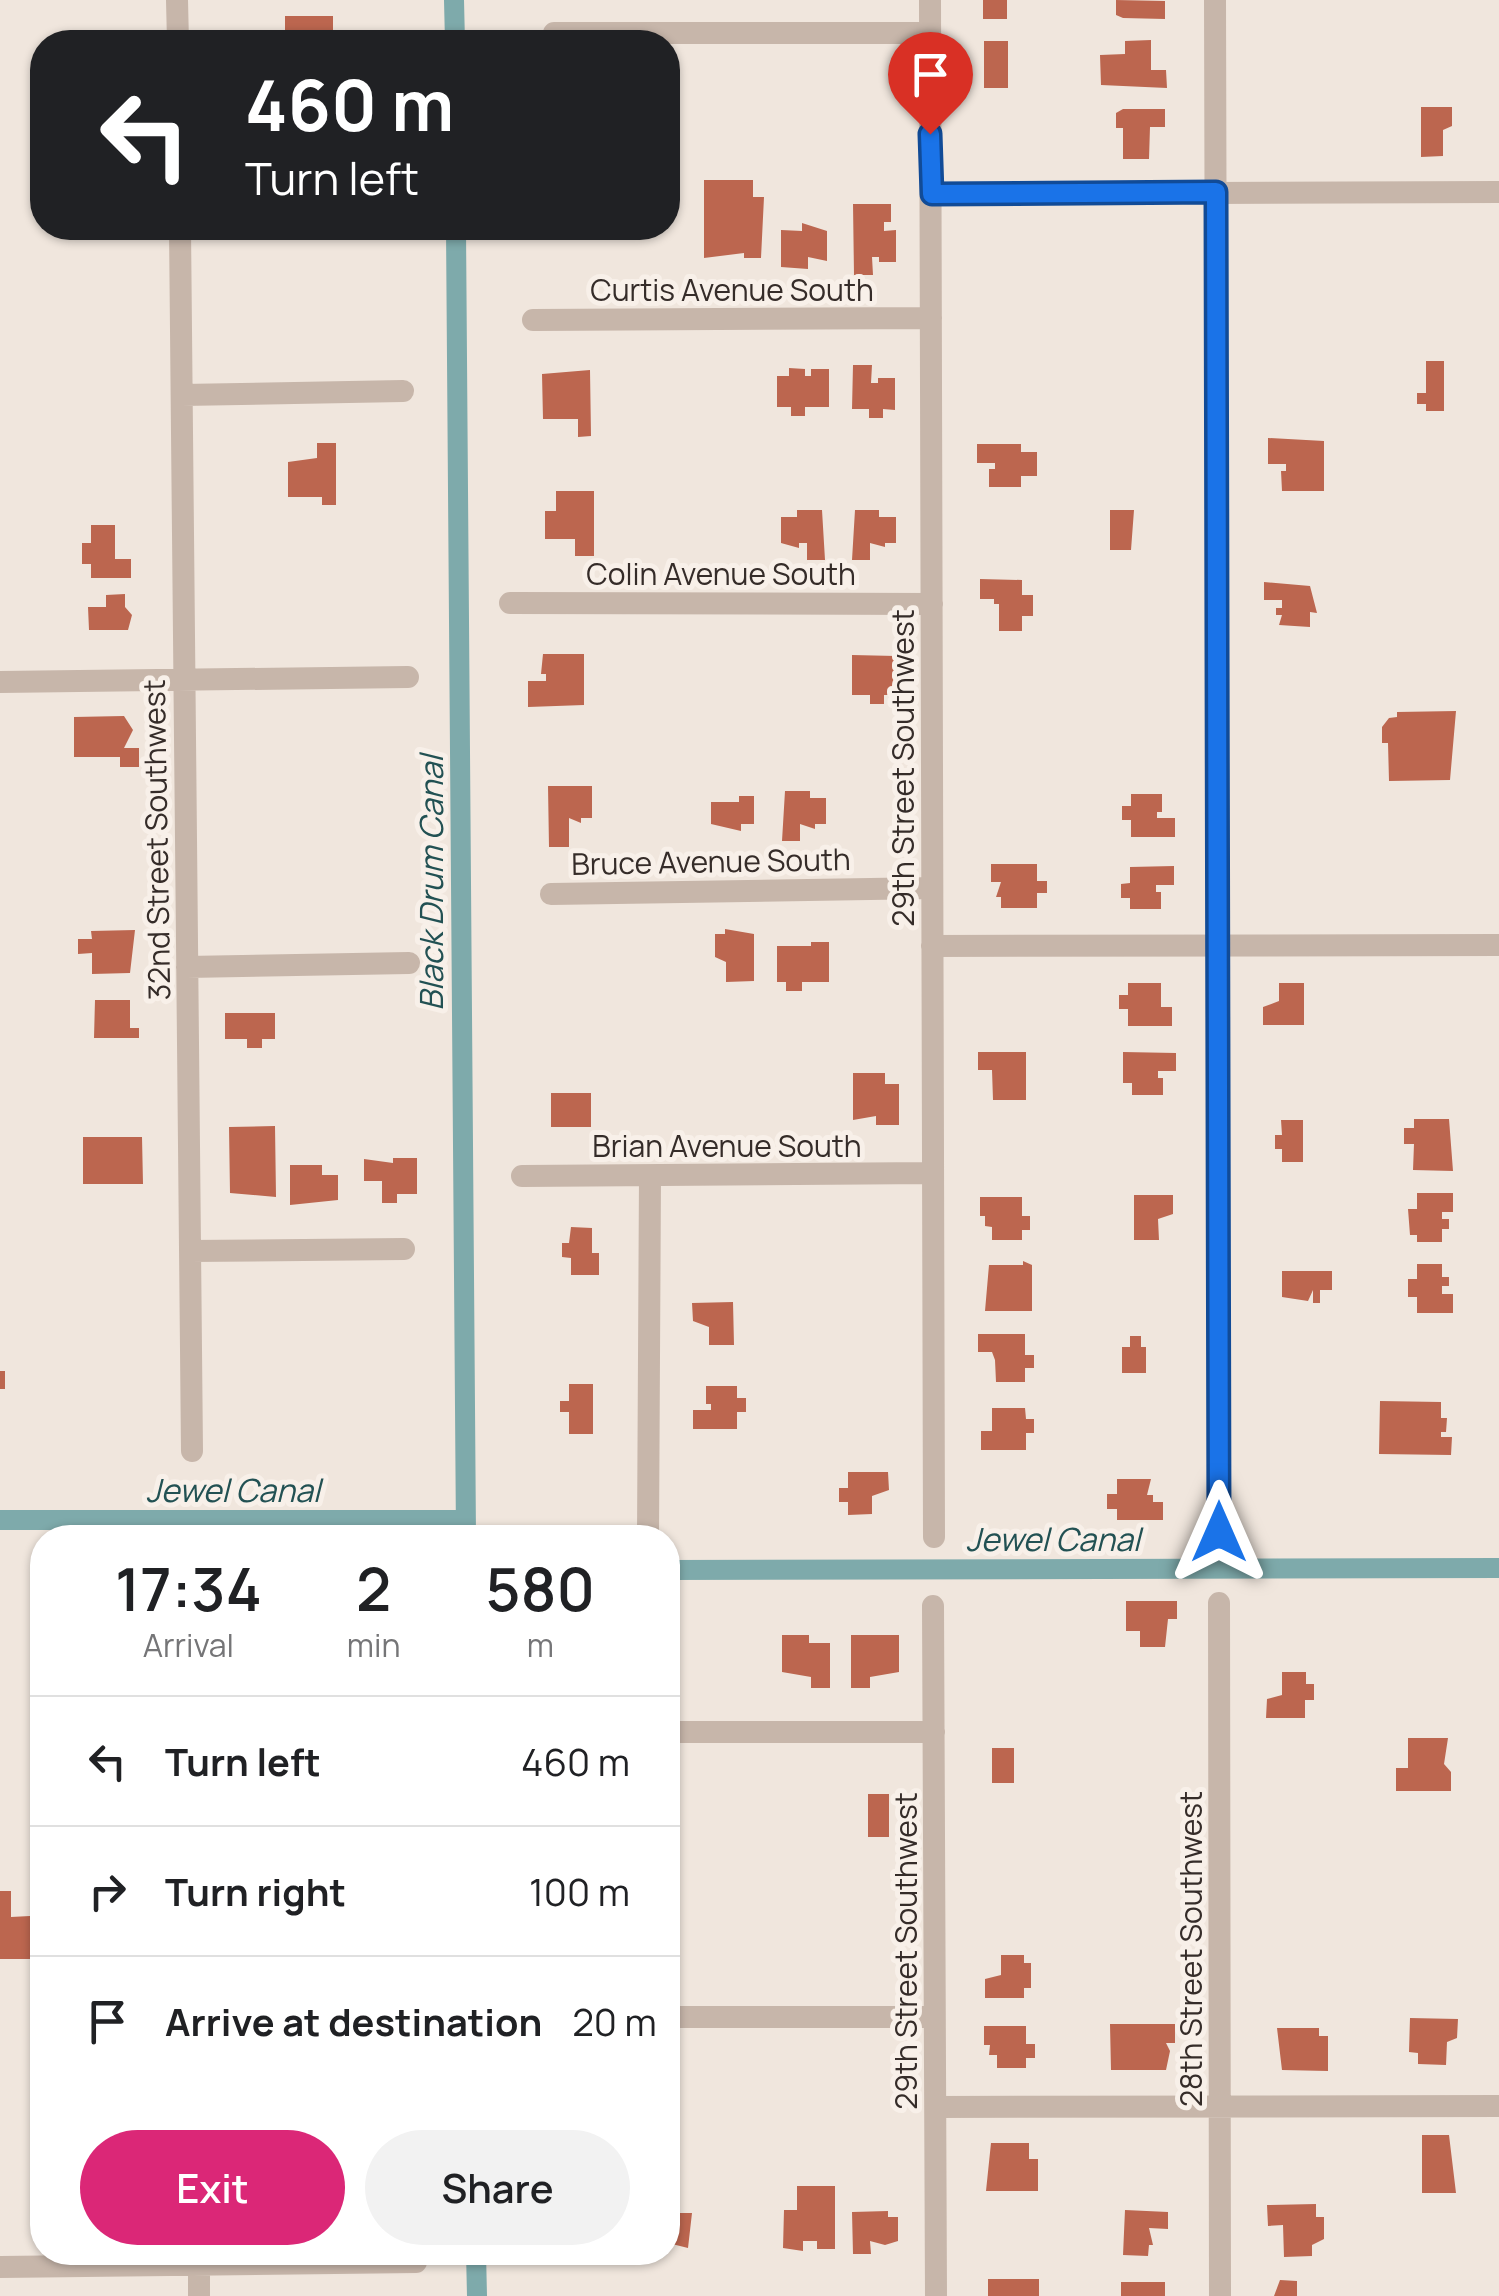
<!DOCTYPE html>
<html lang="en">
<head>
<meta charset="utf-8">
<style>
  :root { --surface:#fff; --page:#f2f2f2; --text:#202124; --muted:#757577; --line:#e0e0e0; --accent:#db2777 }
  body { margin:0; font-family:Manrope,sans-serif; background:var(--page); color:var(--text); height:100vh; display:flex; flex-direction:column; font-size:38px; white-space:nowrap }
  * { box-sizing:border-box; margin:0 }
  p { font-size:32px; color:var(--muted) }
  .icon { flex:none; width:55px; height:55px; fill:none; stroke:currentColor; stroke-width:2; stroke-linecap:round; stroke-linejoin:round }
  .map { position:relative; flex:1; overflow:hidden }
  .details { position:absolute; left:30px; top:1525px; width:650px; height:740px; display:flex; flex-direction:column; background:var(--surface); border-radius:40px; box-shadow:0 2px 8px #0004 }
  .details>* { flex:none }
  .banner { position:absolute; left:30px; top:30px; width:650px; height:210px; border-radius:40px; box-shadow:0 2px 8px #0004; background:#202124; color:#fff; overflow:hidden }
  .pin { position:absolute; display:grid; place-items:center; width:85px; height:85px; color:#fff; margin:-102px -42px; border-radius:50% 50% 50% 0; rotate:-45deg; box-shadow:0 0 10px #0007 }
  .pin .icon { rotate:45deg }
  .me { position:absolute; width:110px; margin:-55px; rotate:0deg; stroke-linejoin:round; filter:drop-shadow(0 0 8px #0008) }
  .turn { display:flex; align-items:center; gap:35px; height:210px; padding:0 50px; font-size:45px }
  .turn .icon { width:130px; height:130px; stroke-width:2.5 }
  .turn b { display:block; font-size:70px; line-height:85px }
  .eta { display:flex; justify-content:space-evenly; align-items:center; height:170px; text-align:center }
  .eta b { font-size:60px; font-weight:600; line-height:70px }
  .action { display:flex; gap:20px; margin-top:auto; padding:20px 50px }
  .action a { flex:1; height:115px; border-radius:60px; background:var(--accent); color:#fff; font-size:40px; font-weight:600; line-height:115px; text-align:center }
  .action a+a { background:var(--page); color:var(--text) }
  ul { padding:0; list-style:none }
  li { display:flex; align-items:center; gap:30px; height:130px; padding:0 50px; border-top:2px solid var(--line) }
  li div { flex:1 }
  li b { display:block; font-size:38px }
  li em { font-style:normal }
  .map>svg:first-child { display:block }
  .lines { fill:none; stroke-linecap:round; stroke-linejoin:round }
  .canal { stroke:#7eaaab; stroke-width:20 }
  .building { fill:#bc664f }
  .street { stroke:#c7b6aa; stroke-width:22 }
  .route-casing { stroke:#114b97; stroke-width:25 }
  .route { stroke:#1a73e8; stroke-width:18 }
  .labels { text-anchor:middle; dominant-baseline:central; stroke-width:10; stroke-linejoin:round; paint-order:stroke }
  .street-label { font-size:30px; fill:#352c29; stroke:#f8f0e9 }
  .water-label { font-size:32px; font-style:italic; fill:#225153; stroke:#f8f0e9 }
</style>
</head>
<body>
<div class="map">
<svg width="1499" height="2296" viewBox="0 0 1499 2296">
  <rect width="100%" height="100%" fill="#f0e6dd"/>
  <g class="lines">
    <path class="canal" d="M454,0L455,42
      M456,228L466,1538
      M0,1520H465
      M668,1570L1499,1568
      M476,2252L477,2296"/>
  </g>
  <path class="building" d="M983,0H1007V19H983Z
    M1116,0L1165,1V19L1123,18L1116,15Z
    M285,16H333V42H285Z
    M100,34H126V42H101Z
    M1151,40V70H1166L1167,88L1101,85L1100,55L1125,54V41Z
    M984,41H1008V88H984Z
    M1421,107H1452V126L1443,130V156L1421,157Z
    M1123,109H1165V127H1150L1149,159H1123V128H1116V113Z
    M704,180H753V197H764L761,258H744V253L704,258Z
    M853,204H891V222H884V231L896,230V262H879V257H872L873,275H854Z
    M802,223L827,231V261L808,257V269L781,267V230L802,231Z
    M1426,361H1444V411H1426V404H1417V393H1426Z
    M853,365H872L871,383H878V378H895V410L883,409V418H869V409H852Z
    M789,368L805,369V376H811V369H829V407H805V416H791V407H777V376H789Z
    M590,370L591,436L578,437V419H543L542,374Z
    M1268,438L1324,441V491H1282L1281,471H1286V464H1268Z
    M317,443H336V505H322V497H288V462L317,458Z
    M977,444H1021V452H1037V476H1021V487H989V469H995V463H977Z
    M556,491H594V556H575V539H545V511H556Z
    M797,510H822L825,560H807V543H799V548L781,543V517H797Z
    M855,510H879V517H896V543H885V547L870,543V560H852Z
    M1110,510H1134L1131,550H1110Z
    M91,525H115V559H131V578H91V564H82V543H91Z
    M980,579L1022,580V595H1033V616H1022V631H999V604H994V599H980Z
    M1264,582L1310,586L1317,613L1310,612V627L1279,625L1282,615H1276V608H1282V600H1264Z
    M125,594V607L132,615L128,630H89L88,607H106V595Z
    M543,654H584V705L528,707V681H546V674H541Z
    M852,655L896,656V695H884V704H870V695H852Z
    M1456,711L1450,780L1389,781L1388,743H1382V727L1389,718L1397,717V712Z
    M124,716L133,730L124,748H139V767H120V757H74V717Z
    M548,786H592V818H581V823L569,818V847H549Z
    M785,791H810V798H826V824H815V829L800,824V841H782Z
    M1131,794H1162V812H1157V818H1175V837H1131V820H1122V806H1131Z
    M739,796H754V824H741V831L711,824V802H739Z
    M991,864H1037V881H1047V893H1037V908H1001V897H996L1001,882H991Z
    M1174,866V885H1156V892H1161V909H1130V898H1121V884L1130,883V867Z
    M725,929L754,934V981L726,982V962L715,957V934H725Z
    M135,930L130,973L92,974V953L78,954V939H92L91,931Z
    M811,942H829V982H802V991H786V982H777V946H811Z
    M1128,983H1161V1007H1172V1026H1128V1009H1119V995H1128Z
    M1279,983H1304V1025H1263V1007L1279,1001Z
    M95,1000H130V1028H139V1038H94Z
    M225,1013H275V1039H262V1048H247V1039H225Z
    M978,1052H1026V1100H993L992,1070H978Z
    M1123,1052L1176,1053V1071H1158V1078H1163V1095H1132V1083H1123Z
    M853,1073H885V1084H899V1125H876V1116L853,1120Z
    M551,1093H591V1127H551Z
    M1414,1119H1449L1453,1171L1413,1170L1414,1144H1404V1128H1414Z
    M1281,1120H1303V1162H1282V1149H1275V1135H1282Z
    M275,1126L276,1197L230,1193L229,1127Z
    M83,1137H142L143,1184H83Z
    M393,1158H417V1194H397V1203H382V1181H364V1159L393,1163Z
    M290,1165H322V1175H338V1200L290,1205Z
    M1417,1193H1453V1212H1442V1219H1449V1229H1442V1242H1417V1235H1410L1408,1209H1417Z
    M1134,1195H1173V1214L1158,1219L1159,1240H1134Z
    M980,1197H1022V1216H1030V1230H1022V1240H992V1227L985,1226V1216H980Z
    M571,1227L592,1228V1253H599V1275H571V1258L562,1257V1243H569Z
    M1023,1261L1032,1265V1311H985L989,1265H1023Z
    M1417,1264H1442V1277H1449V1286H1442V1294H1453V1313H1417V1297H1408V1279H1417Z
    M1282,1271H1332V1290H1320V1303H1313V1290L1308,1301L1282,1297Z
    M733,1302L734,1345H709V1327L693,1321L692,1303Z
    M978,1334H1025V1355H1034V1368H1025V1382H996L995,1360L992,1352H978Z
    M1130,1336H1141V1347H1146V1373H1122V1347H1130Z
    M0,1371H5V1389H0Z
    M569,1384H593V1434H569V1412H560V1401H569Z
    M706,1386H737V1398H746V1412H737V1429H693V1410H711V1404H706Z
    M1380,1401L1441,1402V1418H1447L1446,1432H1441V1437H1452L1451,1455L1379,1454Z
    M992,1408H1025L1026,1419H1034V1433H1026V1450H981V1431H992Z
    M848,1472H888L889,1490L872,1496V1514L848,1515V1502H839V1488H848Z
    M1117,1479H1151L1147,1495H1153V1502H1163V1520H1117V1509H1107V1494H1117Z
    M1126,1601H1177V1619H1168L1165,1647H1140V1631H1126Z
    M782,1635H809V1643H830V1688H811V1677L782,1672Z
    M851,1635H899V1672L870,1677V1688H851Z
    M1282,1672H1306V1684H1314V1700H1305V1718H1266L1267,1699L1282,1695Z
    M1408,1738H1448L1444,1764L1451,1772V1791H1396V1768H1408Z
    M992,1748H1014V1783H992Z
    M868,1794H889V1837H868Z
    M0,1891H11V1917L30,1916L31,1959H0Z
    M1001,1955H1024V1963H1031V1988H1024V1998H985V1979L1001,1975Z
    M1410,2018L1458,2019L1457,2038L1447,2042L1446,2065L1418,2064V2053L1409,2052Z
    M1110,2024H1175V2043H1166L1170,2051L1166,2070H1111Z
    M984,2026H1026V2044H1035V2058H1026V2068H997V2055H989L990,2045H984Z
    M1277,2028H1319V2036H1328V2071L1282,2070Z
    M1422,2135H1449L1456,2193H1422Z
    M991,2143H1029V2159H1038V2191H986Z
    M797,2186H835V2249H817V2241H803V2251L783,2248L784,2210H797Z
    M1316,2204V2217H1324V2239L1312,2245V2256L1284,2257L1283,2225L1268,2226L1267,2205Z
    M1125,2210L1168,2212V2229L1149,2228L1153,2245H1149L1148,2256L1123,2255Z
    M888,2211V2217H898V2241L885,2245L870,2241L871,2254H853L852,2212Z
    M668,2213H692L688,2248L668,2243Z
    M988,2279H1039V2296H988Z
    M1280,2280L1297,2281V2296H1274Z
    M1121,2282H1165V2296H1121Z"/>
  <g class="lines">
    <path class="street" d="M177,0L178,42
      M930,0L934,1537
      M1215,0L1219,1532
      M554,33H930
      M932,194L1499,192
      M180,228L192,1451
      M533,320L931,318
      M182,395L403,391
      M510,603L932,604
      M0,682L408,677
      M551,894L932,888
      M932,946L1499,945
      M187,967L409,963
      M522,1176L932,1173
      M190,1251L404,1249
      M648,1536L650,1176
      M1219,1603L1220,2296
      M933,1606L936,2296
      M668,1732H934
      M668,2017H934
      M937,2107L1499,2106
      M199,2252V2296
      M0,2267L416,2262"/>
  </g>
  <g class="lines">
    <defs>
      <path id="route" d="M930,134L932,194L1216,192L1219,1532"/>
    </defs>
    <use href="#route" class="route-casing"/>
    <use href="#route" class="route"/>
  </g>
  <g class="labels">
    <g class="street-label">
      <text x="732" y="289">Curtis Avenue South</text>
      <text x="721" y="573">Colin Avenue South</text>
      <text transform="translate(902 768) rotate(-90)">29th Street Southwest</text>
      <text transform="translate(156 840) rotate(-91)">32nd Street Southwest</text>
      <text transform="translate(711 861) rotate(-1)">Bruce Avenue South</text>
      <text x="727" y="1145">Brian Avenue South</text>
      <text transform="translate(1190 1949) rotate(-90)">28th Street Southwest</text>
      <text transform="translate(905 1951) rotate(-90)">29th Street Southwest</text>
    </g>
    <g class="water-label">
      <text transform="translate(431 883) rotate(-90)">Black Drum Canal</text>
      <text x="233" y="1490">Jewel Canal</text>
      <text x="1053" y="1539">Jewel Canal</text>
    </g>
  </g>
</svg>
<div class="pin" style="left:930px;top:134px;background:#d93025"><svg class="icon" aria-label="arrive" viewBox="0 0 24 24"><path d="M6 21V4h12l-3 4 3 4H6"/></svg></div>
<svg class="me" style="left:1219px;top:1532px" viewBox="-20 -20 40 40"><path d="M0-17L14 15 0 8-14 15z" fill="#1a73e8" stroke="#fff" stroke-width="4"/></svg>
<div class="banner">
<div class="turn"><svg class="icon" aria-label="left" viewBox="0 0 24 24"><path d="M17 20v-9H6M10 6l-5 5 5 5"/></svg><div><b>460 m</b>Turn left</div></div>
</div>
<section class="details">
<div class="eta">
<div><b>17:34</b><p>Arrival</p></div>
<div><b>2</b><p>min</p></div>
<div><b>580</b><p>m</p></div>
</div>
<ul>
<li><svg class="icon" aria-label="left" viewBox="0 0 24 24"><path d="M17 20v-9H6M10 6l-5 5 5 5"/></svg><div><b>Turn left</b></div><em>460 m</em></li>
<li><svg class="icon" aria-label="right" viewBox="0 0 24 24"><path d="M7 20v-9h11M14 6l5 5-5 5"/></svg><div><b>Turn right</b></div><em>100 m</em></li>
<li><svg class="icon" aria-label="arrive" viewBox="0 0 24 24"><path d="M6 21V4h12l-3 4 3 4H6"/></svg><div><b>Arrive at destination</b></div><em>20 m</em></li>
</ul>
<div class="action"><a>Exit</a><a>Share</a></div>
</section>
</div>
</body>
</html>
